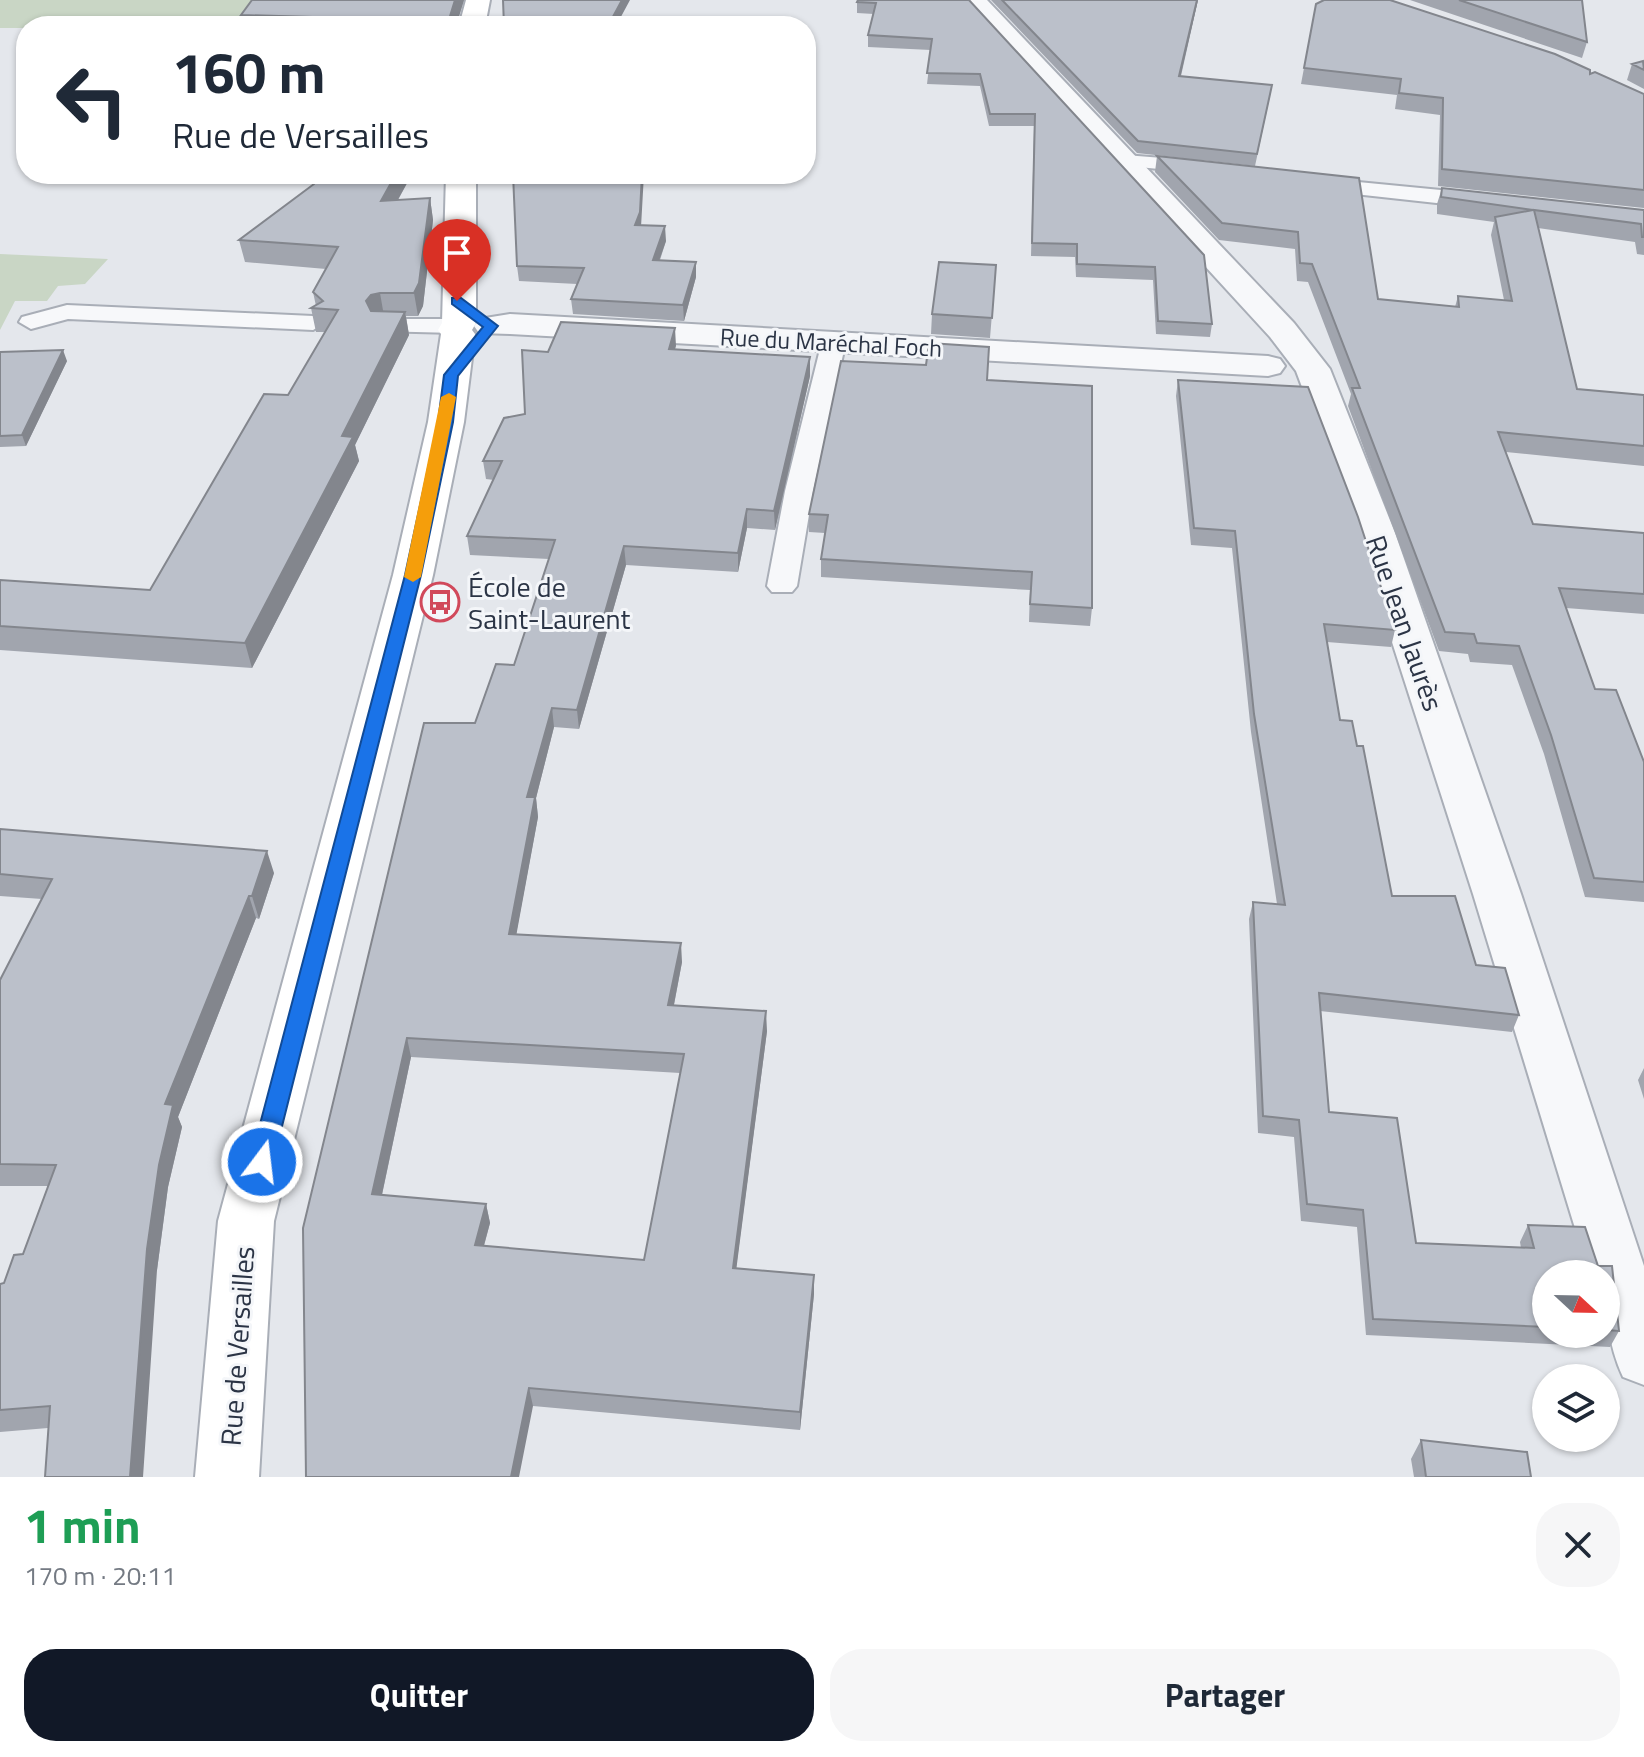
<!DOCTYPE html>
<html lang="fr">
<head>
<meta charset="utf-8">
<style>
  :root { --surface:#fff; --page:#f6f6f7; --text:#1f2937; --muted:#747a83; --accent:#111827 }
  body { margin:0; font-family:"Titillium Web",sans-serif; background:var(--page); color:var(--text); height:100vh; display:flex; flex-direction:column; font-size:30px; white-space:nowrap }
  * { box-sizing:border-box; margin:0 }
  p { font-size:26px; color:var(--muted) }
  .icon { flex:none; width:44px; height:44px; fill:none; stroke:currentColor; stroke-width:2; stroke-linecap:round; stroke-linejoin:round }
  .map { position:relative; height:1477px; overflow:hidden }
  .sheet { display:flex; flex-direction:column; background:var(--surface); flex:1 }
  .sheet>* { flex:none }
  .guide { position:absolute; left:16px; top:16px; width:800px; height:168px; border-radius:32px; box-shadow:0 2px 6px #0004; background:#fff; color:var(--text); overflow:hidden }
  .needle { width:52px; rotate:112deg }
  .controls { position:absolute; left:1532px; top:1260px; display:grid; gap:16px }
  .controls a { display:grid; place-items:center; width:88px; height:88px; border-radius:50%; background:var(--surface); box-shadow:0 2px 6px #0004; font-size:40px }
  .pin { position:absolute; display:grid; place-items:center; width:68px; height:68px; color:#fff; margin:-82px -34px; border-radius:50% 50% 50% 0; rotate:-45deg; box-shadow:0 0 8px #0007 }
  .pin .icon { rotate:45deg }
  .me { position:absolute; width:88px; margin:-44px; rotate:15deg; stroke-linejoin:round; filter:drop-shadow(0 0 6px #0008) }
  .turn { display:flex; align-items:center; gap:28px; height:168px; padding:0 24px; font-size:36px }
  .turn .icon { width:104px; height:104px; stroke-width:2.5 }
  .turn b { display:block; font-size:56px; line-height:68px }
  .round { display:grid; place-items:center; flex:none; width:84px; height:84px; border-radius:32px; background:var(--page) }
  .summary { display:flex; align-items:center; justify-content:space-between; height:136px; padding:0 24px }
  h1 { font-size:48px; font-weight:700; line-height:60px; color:#1e9e55 }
  .button { display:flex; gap:16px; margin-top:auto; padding:16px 24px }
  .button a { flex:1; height:92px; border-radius:32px; background:var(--accent); color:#fff; font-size:32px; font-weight:700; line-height:92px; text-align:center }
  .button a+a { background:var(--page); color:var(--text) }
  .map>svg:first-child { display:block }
  .green { fill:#c9d6c5 }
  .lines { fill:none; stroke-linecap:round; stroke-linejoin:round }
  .lane-casing { stroke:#a9aeb7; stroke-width:4 }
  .street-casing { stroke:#a9aeb7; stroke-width:4 }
  .secondary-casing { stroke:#a9aeb7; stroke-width:4 }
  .lane { fill:#f7f8fa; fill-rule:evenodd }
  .street { fill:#f7f8fa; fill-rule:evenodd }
  .secondary { fill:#fff; fill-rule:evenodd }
  .wall { fill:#a1a5ae; fill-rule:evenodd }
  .shaded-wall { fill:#83868d }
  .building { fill:#bbc0ca; stroke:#83868d; stroke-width:2; fill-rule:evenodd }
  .route { fill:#1a73e8; stroke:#114b97; stroke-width:2 }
  .slow { fill:#f59e0b }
  .labels { text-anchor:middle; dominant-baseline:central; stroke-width:6; stroke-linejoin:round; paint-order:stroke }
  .far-street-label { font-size:24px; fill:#2b3445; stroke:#f4f6f9 }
  .poi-label { font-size:28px; fill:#2b3445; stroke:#f4f6f9; text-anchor:start }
  .street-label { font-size:28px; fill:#2b3445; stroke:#f4f6f9 }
</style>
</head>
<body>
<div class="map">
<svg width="1644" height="1477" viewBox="0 0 1644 1477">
  <rect width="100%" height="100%" fill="#e4e7ec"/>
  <path class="green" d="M0,0H270L252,26L26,28H0Z
    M0,254L108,259L85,284L58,286L47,301H15L0,330Z"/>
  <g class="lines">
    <defs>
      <path id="lane" d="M1125,155L1200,161L1211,167L1200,173L1118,165L1114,161Z
        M1317,178L1482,194L1493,201L1482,208L1309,189L1306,184Z
        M67,305L313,316L325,323L313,330L68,319L31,329L19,322L22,317Z
        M385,319H455L467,326L455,333L376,331L373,326L376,321Z
        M834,334L846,341L813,491L797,586L792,592H772L767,586L785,491L822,341Z"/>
      <path id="street" d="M961,0H987L1294,323L1330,369L1395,533L1521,894L1644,1266V1385L1623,1377C1607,1342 1606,1312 1606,1274H1589L1473,894L1357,533L1296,371L1270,337Z
        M510,314L1268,356L1280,359L1285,366L1280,373L1268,376L510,334L479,333L474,326L479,319Z"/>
      <path id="secondary" d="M466,0H490L485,26H459Z
        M446,174H476V323L472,330L475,334L464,422L433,575L274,1221L259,1477H195L218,1221L393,575L428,422L441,334L438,330L442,323Z"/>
    </defs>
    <use href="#lane" class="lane-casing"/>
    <use href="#street" class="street-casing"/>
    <use href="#secondary" class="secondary-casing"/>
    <use href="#lane" class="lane"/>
    <use href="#street" class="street"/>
    <use href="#secondary" class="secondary"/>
  </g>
  <path class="wall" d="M464,0L456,26H243L241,15Z
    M969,0L1212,324L1210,337L1156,334L1153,280L1076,277L1075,257L1031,256L1034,126H989L980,86L927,84L931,50L868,47V35L874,14L857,13V2Z
    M991,0H1198L1181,76L1270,96L1255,166L1137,153Z
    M1410,0H1582L1587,42L1582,58Z
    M1316,4L1590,74L1644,94V208L1438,186L1440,115L1395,109L1397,95L1301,84Z
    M1644,61V89L1627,80L1632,64Z
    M1157,156L1359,178L1378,299L1455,307L1458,296L1504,300L1491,235L1494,222L1437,214V204L1442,188L1644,210V255L1637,254L1635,242L1538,228L1577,389L1644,395V466L1506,452L1533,524L1644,533V614L1566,608L1595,689L1644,762V902L1585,897L1544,754L1512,665L1470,662L1468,654L1439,651L1348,406L1351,394L1308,282L1297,281L1295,249L1219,240L1155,172Z
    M316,174H412L398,200L430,198L433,220L423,306L418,316H406L409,335L355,445L359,461L252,668L0,650V580L150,590L288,395L325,332H316L311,308L316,306L313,292L326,269L245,262L239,240L314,184Z
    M641,225L666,241L660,260L696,262V277L684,321L573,314L571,299L577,284L519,281L517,266Z
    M996,265L990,338L931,334L932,314Z
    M675,328V349L810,376L775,530L747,528L738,572L626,565L579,729L554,727L536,798L538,817L516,934L682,962L674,1005L767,1031L736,1268L814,1275V1294L800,1430L533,1406L306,1477L475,723L514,665L549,559L470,555L467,536L494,480L486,479L483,461L525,414L548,352ZM411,1057L680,1073L644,1260L484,1246L490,1223L486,1204L382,1195Z
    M0,352L67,361L26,446L0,447Z
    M987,380L1092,608L1090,626L1029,622L1030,590L821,577V559L825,533L809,532V514Z
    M1178,380L1308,387L1358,517L1395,630L1391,647L1327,642L1340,720L1352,721L1357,746H1363L1392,896H1455L1476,965L1505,968L1519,1015L1512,1032L1320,1011L1329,1112L1397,1118L1416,1243L1521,1248L1520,1242L1528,1225L1585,1227L1598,1266H1612L1619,1331L1610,1347L1366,1335L1357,1227L1301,1221L1294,1137L1258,1133L1249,919L1253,902L1277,904L1251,732L1232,548L1191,545L1176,396ZM1546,1274H1606V1334H1546Z
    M0,829L274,873L259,919L256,918L178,1117L182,1127L168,1187L157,1270L48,1428L0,1432V1284L4,1283L23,1254L48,1186H0V980L42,899L0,896Z
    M1644,1068V1099L1638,1080Z
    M1421,1440L1531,1477H1414L1411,1459Z"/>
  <path class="shaded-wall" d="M455,0H464L456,26H447Z
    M622,0H630L616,26H608Z
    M1197,0H1198L1178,87L1179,76Z
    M396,174H412L385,223L381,201Z
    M642,174H644L641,227L635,225Z
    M430,198L433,220L423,306L418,316L414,293Z
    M665,226L666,241L654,275L653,260Z
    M696,262V277L684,321L683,305Z
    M380,293L384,316L375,318L366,301L371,295Z
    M405,312L409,335L355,445L359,461L252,668L245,643L342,436Z
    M675,328L676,346L670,367L669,349Z
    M63,350L67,361L26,446L22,435Z
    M810,357V376L775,530L774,511Z
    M747,509V528L738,572V553Z
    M624,546L626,565L579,729L577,710Z
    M552,708L554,727L536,798L538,817L513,953L509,934L527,797Z
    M267,851L274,873L259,919L252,896Z
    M249,896L256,918L178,1117L182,1127L168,1187L157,1270L143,1477H130L147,1249L159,1165L165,1104Z
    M681,943L682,962L670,1025L668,1005Z
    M766,1011L767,1031L734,1287L733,1268Z
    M407,1038L411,1057L378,1213L372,1194Z
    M486,1204L490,1223L479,1263L475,1245Z
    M814,1275V1294L800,1430V1412Z
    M529,1388L533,1406L519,1477H511Z"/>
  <path class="building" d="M252,0H455L447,26H344L345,18L241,15Z
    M503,0H622L608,26H504Z
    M858,0H969L1204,255L1212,324L1158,321L1155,267L1077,264V244L1032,243L1035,114H990L980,74L927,73L932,39L868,35L876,3L857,2Z
    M1002,0H1197L1179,76L1272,85L1257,154L1138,141Z
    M1324,0H1390L1555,54L1590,70V74L1595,72L1644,94V190L1442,169L1443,98L1399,93L1401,79L1304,68L1316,4Z
    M1459,0H1582L1587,42Z
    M1643,61L1644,70L1632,64Z
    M1157,156L1359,178L1378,299L1459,307L1458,296L1512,301L1495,217L1533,210L1441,197L1442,188L1644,210V237H1642L1641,224L1534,210L1577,389L1644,395V446L1498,432L1533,524L1644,533V594L1559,588L1595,689L1616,690L1644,762V882L1594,878L1551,735L1519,646L1477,643L1474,634L1445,632L1352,388H1360L1312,264L1300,263L1298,232L1222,223Z
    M316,174H396L381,201L430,198L419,283L414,293H380L371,295L366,301L371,311L405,312L342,436L353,437L245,643L0,626V580L150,590L264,394L288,395L338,310L311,308L323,301L313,292L338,247L239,240L314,184Z
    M513,174H642L640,212L635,225L665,226L653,260L696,262L683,305L571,299L584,268L517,266Z
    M939,262L996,265L992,318L932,314Z
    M561,322L675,328L669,349L810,357L774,511L747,509L738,553L624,546L577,710L552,708L527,797H535L509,934L681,943L668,1005L766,1011L733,1268L814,1275L800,1412L529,1388L511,1477H306L303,1228L424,723H475L496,664L514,665L555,540L467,536L502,461H483L504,418L525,414L522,350L548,352ZM407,1038L684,1054L644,1260L475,1245L486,1204L372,1194Z
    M929,343L989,347L987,380L1092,386V608L1030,604L1032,572L821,559L828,515L809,514L841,361L926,365Z
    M63,350L22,435L0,436V352Z
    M1178,380L1308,387L1358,517L1395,630L1324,624L1340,720L1352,721L1357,746H1363L1392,896H1455L1476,965L1505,968L1519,1015L1319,993L1329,1112L1397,1118L1416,1243L1534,1248L1528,1225L1585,1227L1598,1266H1612L1619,1331L1606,1330V1274H1546V1327L1373,1319L1363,1210L1307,1204L1299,1120L1263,1116L1253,902L1285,905L1254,714L1235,531L1194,528Z
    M0,829L267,851L252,896H249L165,1104L173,1105L159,1165L147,1249L130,1477H45L50,1406L0,1410V1284L4,1283L14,1255L23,1254L56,1165L0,1164V980L52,879L0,874Z
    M1421,1440L1527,1452L1531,1477H1426Z"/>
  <path class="route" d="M452,298H461L498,326L458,376L453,422L421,575L273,1162L270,1169L262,1172L254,1169L250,1162L405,575L438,422L444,375L483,327L452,304Z"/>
  <path class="slow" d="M449,393L456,397L421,577L413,582L404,577L441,397Z"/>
  <defs>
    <symbol id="bus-ring" viewBox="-11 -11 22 22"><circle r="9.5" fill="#f4f6f9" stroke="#d1495b" stroke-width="1.5"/><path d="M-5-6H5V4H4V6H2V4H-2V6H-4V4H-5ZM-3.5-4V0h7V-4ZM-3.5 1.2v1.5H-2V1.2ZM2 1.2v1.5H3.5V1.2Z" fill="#d1495b"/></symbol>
  </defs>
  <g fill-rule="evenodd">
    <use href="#bus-ring" x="418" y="580" width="44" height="44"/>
  </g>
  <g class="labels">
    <g class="far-street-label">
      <text transform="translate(831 342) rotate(3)">Rue du Maréchal Foch</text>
    </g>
    <g class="poi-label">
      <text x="468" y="586">École de<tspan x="468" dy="32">Saint-Laurent</tspan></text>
    </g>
    <g class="street-label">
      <text transform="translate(1405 623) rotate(71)">Rue Jean Jaurès</text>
      <text transform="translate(237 1346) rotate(-86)">Rue de Versailles</text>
    </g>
  </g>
</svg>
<div class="controls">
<a><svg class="needle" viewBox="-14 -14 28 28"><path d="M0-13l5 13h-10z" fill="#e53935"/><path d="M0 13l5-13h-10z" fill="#747a83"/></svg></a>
<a><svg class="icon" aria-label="layers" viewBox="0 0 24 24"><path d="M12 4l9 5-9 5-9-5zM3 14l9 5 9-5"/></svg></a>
</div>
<div class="pin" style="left:457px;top:301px;background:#d93025"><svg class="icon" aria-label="arrive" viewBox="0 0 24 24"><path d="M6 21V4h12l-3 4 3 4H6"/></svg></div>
<svg class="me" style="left:262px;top:1162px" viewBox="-20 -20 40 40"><circle r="17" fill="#1a73e8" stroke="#fff" stroke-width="3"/><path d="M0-11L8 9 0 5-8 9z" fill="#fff"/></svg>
<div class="guide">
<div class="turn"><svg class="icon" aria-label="left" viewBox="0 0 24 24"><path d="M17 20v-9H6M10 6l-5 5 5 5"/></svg><div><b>160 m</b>Rue de Versailles</div></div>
</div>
</div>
<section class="sheet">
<div class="summary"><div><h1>1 min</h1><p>170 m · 20:11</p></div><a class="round"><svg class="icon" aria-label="close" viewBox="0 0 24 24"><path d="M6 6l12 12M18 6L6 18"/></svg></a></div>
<div class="button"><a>Quitter</a><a>Partager</a></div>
</section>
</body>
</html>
